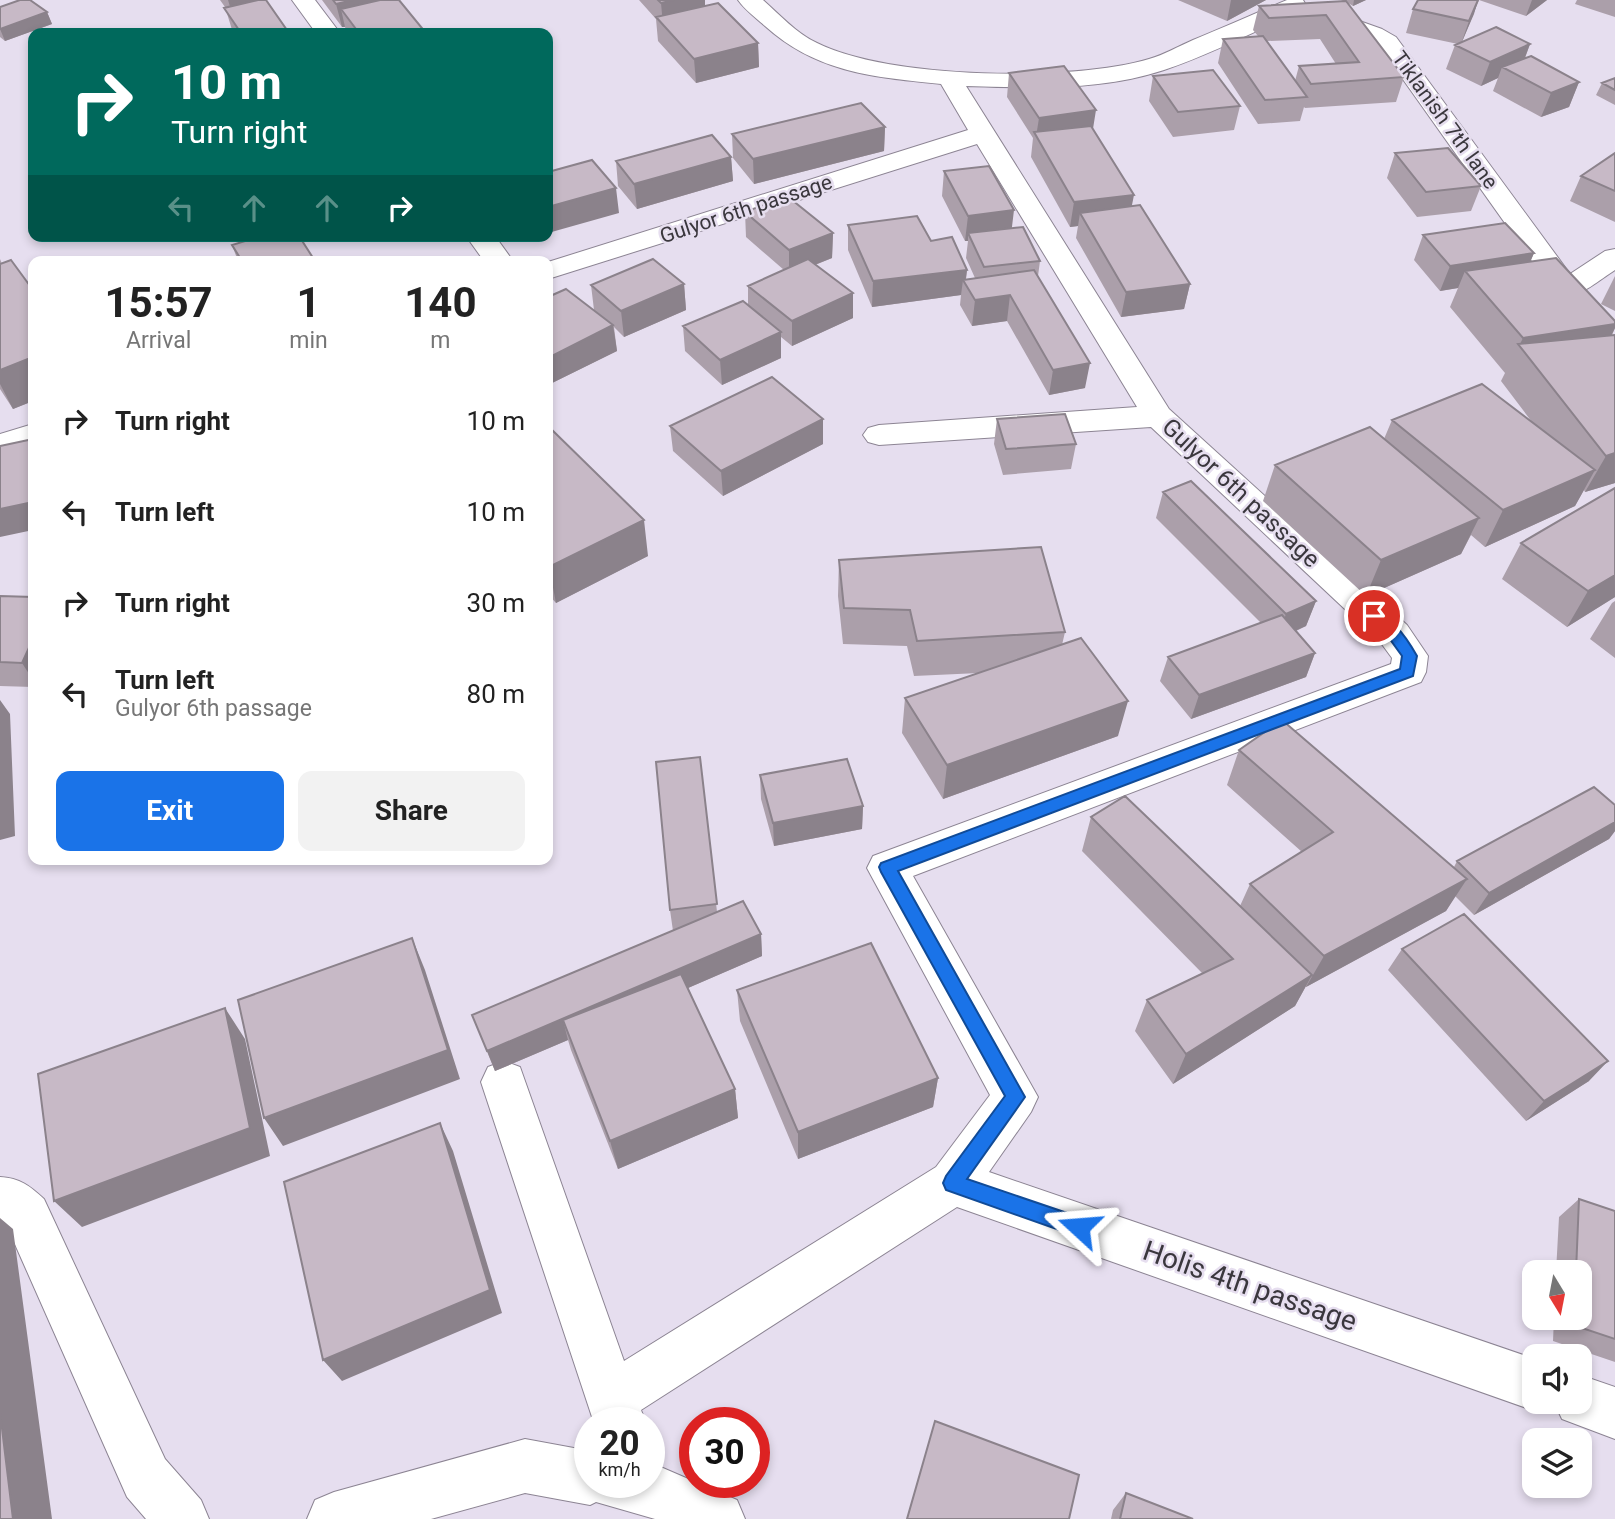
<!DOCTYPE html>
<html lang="en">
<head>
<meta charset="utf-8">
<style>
  :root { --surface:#fff; --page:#f2f2f2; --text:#222; --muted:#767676; --accent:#1a73e8 }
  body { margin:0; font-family:Roboto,sans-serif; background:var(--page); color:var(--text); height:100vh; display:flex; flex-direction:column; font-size:26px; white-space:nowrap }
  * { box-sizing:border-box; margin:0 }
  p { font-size:23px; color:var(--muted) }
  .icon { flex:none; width:38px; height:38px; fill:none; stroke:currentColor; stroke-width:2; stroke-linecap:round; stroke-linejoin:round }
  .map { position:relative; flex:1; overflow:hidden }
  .panel { position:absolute; left:28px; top:256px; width:525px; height:609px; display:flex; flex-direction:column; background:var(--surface); border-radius:14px; box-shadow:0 4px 10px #0003 }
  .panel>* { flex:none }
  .top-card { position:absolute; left:28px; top:28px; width:525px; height:214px; border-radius:14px; box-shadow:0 4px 10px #0003; background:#00695c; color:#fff; overflow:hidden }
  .needle { width:46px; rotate:170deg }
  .tools { position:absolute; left:1522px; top:1260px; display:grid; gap:14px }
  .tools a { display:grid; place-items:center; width:70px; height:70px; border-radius:14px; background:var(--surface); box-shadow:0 4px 10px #0003; font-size:35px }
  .speed { position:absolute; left:574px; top:1407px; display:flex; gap:14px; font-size:35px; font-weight:700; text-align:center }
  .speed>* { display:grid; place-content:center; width:91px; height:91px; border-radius:50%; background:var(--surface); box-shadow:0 4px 10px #0003; line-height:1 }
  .speed small { font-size:18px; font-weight:400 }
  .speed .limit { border:10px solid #d22; background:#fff; color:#111 }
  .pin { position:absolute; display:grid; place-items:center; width:60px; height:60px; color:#fff; margin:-30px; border:4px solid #fff; border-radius:50%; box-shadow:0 2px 7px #0007 }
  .me { position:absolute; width:77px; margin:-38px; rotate:289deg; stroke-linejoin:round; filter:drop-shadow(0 0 5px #0008) }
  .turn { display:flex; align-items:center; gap:24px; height:147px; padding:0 28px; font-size:32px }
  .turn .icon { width:91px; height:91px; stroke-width:2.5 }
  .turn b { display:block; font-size:49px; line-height:60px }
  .lanes { display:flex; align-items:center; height:66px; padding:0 28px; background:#0003; justify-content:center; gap:35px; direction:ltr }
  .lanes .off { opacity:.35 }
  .eta { display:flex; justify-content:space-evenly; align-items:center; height:119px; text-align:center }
  .eta b { font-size:42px; font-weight:700; line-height:49px }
  .primary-button { display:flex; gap:14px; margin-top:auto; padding:14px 28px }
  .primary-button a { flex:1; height:80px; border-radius:14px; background:var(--accent); color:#fff; font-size:28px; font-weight:700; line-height:80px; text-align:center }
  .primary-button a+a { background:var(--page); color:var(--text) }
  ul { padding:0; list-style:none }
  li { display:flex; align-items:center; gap:21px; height:91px; padding:0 28px }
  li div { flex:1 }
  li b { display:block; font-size:26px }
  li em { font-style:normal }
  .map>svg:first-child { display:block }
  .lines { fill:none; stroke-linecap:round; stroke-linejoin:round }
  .minor-casing { stroke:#8c8493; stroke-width:2 }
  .minor { fill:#fff; fill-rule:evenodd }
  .wall { fill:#ab9faa; fill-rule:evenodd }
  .shaded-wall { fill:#8b828b }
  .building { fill:#c7b9c6; stroke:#8b828b; stroke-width:2 }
  .route { fill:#1a73e8; stroke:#114b97; stroke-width:2 }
  .labels { text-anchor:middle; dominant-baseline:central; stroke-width:5; stroke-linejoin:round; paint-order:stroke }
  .far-street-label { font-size:21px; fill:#3a373d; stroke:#e6deef }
  .street-label { font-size:24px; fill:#3a373d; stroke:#e6deef }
  .near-street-label { font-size:28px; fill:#3a373d; stroke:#e6deef }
</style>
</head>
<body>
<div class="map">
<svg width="1615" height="1519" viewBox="0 0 1615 1519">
  <rect width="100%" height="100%" fill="#e6deef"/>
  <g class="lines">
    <defs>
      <path id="minor" d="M292,0H315L340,33H316Z
        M738,0H763C780,15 796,33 817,43C888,79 1073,82 1149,59C1164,55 1179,46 1193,40C1225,27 1256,13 1287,0H1303L1306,5L1303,10C1257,30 1212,54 1164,70C1101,91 1031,88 966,86L1169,409L1407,625L1428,656L1426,672L1421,682L913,876L1038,1097L1031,1112L989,1172L1535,1359V1402L1553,1403L1535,1411L957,1207L641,1410L646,1423H594L481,1082L488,1067L504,1061L520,1067L624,1361L936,1167L990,1095L867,868L873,856L1391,664L1392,658L1381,643L1151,427L879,445L868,442L863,435L868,428L879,425L1137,407L977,144L548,279V262L968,130L941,84C874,77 817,73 765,26C756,18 745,10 738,0Z
        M1320,7L1382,29L1396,37L1570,274L1605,251L1615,249V270C1597,281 1578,301 1556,295L1380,47L1312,19L1308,14L1312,9Z
        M466,236H495L513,261H484Z
        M33,424V445L0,455V434Z
        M0,1177C20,1178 30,1186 44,1199L165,1459L201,1500L209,1519H146L127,1497L10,1233L0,1223Z
        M1580,1375L1615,1387V1439L1562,1419L1554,1402H1580Z
        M525,1439L590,1451V1482H649V1462L737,1500L745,1519H655L596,1502L590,1505L525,1493L431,1519H307L315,1500L334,1492Z"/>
    </defs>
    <use href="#minor" class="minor-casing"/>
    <use href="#minor" class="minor"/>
  </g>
  <path class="wall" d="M220,0H266L289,33H233L225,7Z
    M322,0H399L426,33H347L345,27H342Z
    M639,0H705V6L758,43L759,67L696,83L658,41L656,19Z
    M1178,0H1266L1227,21Z
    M1341,0H1366L1353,6L1348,3L1404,77L1396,102L1305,108L1304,107L1300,121L1258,124L1218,63L1223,39L1258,36L1253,30L1259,6L1343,1ZM1320,39L1336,64L1299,66L1295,81L1267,41Z
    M1418,0H1547L1526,16L1479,0L1462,42L1530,44L1525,58L1579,82L1569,107L1541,117L1493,91L1498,78L1481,86L1446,69L1455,45L1458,44L1406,33L1413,9Z
    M1577,0H1615V17L1575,4Z
    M0,7L47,12L52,24L5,41L0,37Z
    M1009,73L1093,130L1132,206L1190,284L1184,309L1121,317L1076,238L1078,226L1070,227L1031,157L1033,138L1007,97Z
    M1153,76L1240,106L1234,130L1173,137L1149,101Z
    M1615,78V105L1596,95L1602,83Z
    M885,127L884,151L754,184L733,158L732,134Z
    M1395,153L1481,186L1471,211L1417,217L1387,178Z
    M1615,153V222L1570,201L1581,176Z
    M731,157L733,181L637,209L618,186L616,161Z
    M944,171L1011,228L1040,261L1038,276L1085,388L1049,395L1007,321L972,326L960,305L961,295L872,307L848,250V225L931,241L967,270L966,280L975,278L966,258L968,241H965L942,196Z
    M745,212L833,233L832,258L815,265L853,293V318L792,346L781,337V358L722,385L685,351L683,326L748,305V286L784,270L746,237Z
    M1423,235L1534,253L1530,262L1615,321V328L1612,335H1615V483L1585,492L1584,490L1575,506L1485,547L1471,535L1461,554L1366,596L1263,501L1275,465L1384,439L1392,420L1532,422L1501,381L1505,373L1450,307L1458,288L1440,291L1414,260Z
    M232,245L315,261H238Z
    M0,259L2,264L33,290V401L13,409L0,389Z
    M1615,276V311L1601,304Z
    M684,284L686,310L624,337L614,327L617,351L548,385V297L594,310L591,285Z
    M997,419L1076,444L1071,469L1003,475L994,444Z
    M548,426L648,556L556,603L548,594Z
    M670,426L823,444L723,496L673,451Z
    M1615,488V597L1567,627L1502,579L1521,543Z
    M1163,492L1316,601L1306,626L1296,631L1315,653L1306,677L1191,719L1160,681L1168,657L1261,623L1156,518Z
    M839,560L1065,632L1062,645L1118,736L943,799L902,733L905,698L979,673L914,676L907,646L843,644L838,596Z
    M0,596L33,597V687L0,686Z
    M1615,601V658L1590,639L1612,603Z
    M1239,750L1454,867L1457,861L1615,805V831L1609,839L1474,915L1455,896L1446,911L1306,987V986L1295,1006L1173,1084L1135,1031L1147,1000L1202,973L1082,851L1091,817L1240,906L1250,884L1302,852L1227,785Z
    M700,757L717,912L761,934L762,956L688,988L735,1089L738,1118L618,1169L571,1050L568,1040L495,1071L472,1015L673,931L670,910Z
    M760,775L863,806L862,829L774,846L761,799Z
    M1402,949L1589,1081L1526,1121L1388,970Z
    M737,990L938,1078L933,1107L798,1159L740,1021Z
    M1579,1199L1615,1211V1362L1553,1341L1554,1318H1580V1272H1556L1559,1217Z
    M1126,1493L1193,1519H1111L1113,1510Z"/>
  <path class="shaded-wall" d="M228,0H263L235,23Z
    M353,0H393L341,9L345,27H342L336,4Z
    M674,0H705V17L663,25L661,3Z
    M1231,0H1266L1227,21Z
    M1354,0H1366L1353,6Z
    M1478,0L1474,14L1461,44L1469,21Z
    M1532,0H1547L1526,16Z
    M47,12L52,24L5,41L0,29Z
    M758,43L759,67L696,83L694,59Z
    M1530,44L1521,68L1502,67L1498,78L1481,86L1490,62Z
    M1579,82L1569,107L1541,117L1551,93Z
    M1096,110L1092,135L1036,137L1039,118Z
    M885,127L884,151L754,184L753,159Z
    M731,157L733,181L637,209L634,184Z
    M616,188L619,213L548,233V207Z
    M1134,195L1129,220L1080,213L1078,226L1070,227L1074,202Z
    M1014,210L1011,235L968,233V241H965L968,216Z
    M833,233L832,258L789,275V250Z
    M518,236H538L519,242Z
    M1534,253L1523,279L1465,271L1458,288L1440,291L1450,266Z
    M967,270L965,284L963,280L961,295L872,307L873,281Z
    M684,284L686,310L624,337L621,311Z
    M1190,284L1184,309L1121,317L1126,292Z
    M853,293V318L792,346V321Z
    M1010,295L1007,321L972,326L975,300Z
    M1615,324V328L1599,360L1519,346L1523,338Z
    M613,325L617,351L548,385V358Z
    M781,332V358L722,385L720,360Z
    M33,357V401L13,409L0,384V370Z
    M1090,363L1085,388L1049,395L1053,370Z
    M823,419V444L723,496L721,471Z
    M1615,453V483L1585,492L1606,456Z
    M1595,470L1575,506L1485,547L1503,510Z
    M33,502V530L0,537V509Z
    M1479,518L1461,554L1366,596L1381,560Z
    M644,520L648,556L556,603L549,567Z
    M1615,575V597L1567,627L1588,591Z
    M1316,601L1306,626L1277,639L1286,614Z
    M33,639V680L22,663Z
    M1315,653L1306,677L1191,719L1199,695Z
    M0,700L10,714L15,836L0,840Z
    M1128,701L1118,736L943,799L947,765Z
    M863,806L862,829L774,846L773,823Z
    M1615,822V831L1609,839L1474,915L1489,893Z
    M1467,879L1446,911L1306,987L1324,956Z
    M761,934L762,956L570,1039L563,1020L568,1040L495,1071L487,1051Z
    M412,938L425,970L460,1079L283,1146L264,1118Z
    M1312,975L1295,1006L1173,1084L1186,1054Z
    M225,1008L245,1039L270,1156L82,1227L54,1201Z
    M1608,1061L1589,1081L1526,1121L1544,1101Z
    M938,1078L933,1107L798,1159V1132Z
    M735,1089L738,1118L618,1169L610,1141Z
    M440,1123L453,1151L502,1313L342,1381L323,1360Z
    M0,1218L13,1229L52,1519H13L0,1412Z"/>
  <path class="building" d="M20,0H30L47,12L0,29V7Z
    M258,0H266L289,33H241L224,8Z
    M333,0H353L336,4Z
    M380,0H399L426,33H359L341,9Z
    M658,0H674L661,3Z
    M1418,0H1478L1469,21L1413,9Z
    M1346,1L1404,77L1311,84L1299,66L1359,62L1326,15L1269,18L1259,6Z
    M718,3L758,43L694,59L656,17Z
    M1496,27L1530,44L1490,62L1455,45Z
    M1263,36L1307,97L1265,100L1223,39Z
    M1531,56L1579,82L1551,93L1502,67Z
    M1064,66L1096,110L1039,118L1009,73Z
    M1213,70L1240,106L1178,112L1153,76Z
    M1615,78V90L1602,83Z
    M861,103L885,127L753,159L732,134Z
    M1091,126L1134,195L1074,202L1034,132Z
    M712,135L731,157L634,184L616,161Z
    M1448,148L1481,186L1426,192L1395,153Z
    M1615,153V191L1581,176Z
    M592,160L616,188L548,207V172Z
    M989,166L1014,210L968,216L944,171Z
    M787,196L833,233L789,250L745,212Z
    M1140,205L1190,284L1126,292L1080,213Z
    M917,216L931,241L952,237L967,270L873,281L848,225Z
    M1505,223L1534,253L1450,266L1423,235Z
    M1023,227L1040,261L984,267L968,233Z
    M262,236H299L315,261H242L232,245Z
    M1556,258L1615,321V324L1523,338L1465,271Z
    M653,259L684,284L621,311L591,285Z
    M808,259L853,293L792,321L748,286Z
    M11,260L33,290V357L0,370V264Z
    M1034,270L1090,363L1053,370L1010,295L975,300L963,280Z
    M566,289L613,325L548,358V297Z
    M743,301L781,332L720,360L683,326Z
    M1615,335V453L1606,456L1518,344Z
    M772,377L823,419L721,471L670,426Z
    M1482,384L1595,470L1503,510L1392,420Z
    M1065,414L1076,444L1006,449L997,419Z
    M548,426L644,520L549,567L548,565Z
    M1370,427L1479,518L1381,560L1275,465Z
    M33,439V502L0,509V446Z
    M1191,481L1316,601L1286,614L1163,492Z
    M1615,488V575L1588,591L1521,543Z
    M1041,547L1065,632L917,641L910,610L844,608L839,560Z
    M0,596L33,597V639L22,663L0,662Z
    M1282,615L1315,653L1199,695L1168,657Z
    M1081,638L1128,701L947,765L905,698Z
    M1282,720L1467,879L1324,956L1250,884L1333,832L1239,750Z
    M700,757L717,904L670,910L656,762Z
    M847,759L863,806L773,823L760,775Z
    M1594,787L1615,805V822L1489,893L1457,861Z
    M1125,796L1312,975L1186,1054L1147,1000L1233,959L1091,817Z
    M743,901L761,934L487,1051L472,1015Z
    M1464,914L1608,1061L1544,1101L1402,949Z
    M412,938L448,1050L264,1118L238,1000Z
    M871,943L938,1078L798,1132L737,990Z
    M681,974L735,1089L610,1141L563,1020Z
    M225,1008L250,1128L54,1201L38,1074Z
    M440,1123L490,1290L323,1360L284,1182Z
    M1579,1199L1615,1211V1339L1573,1325V1318H1580V1272H1576Z
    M0,1412L13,1519H0Z
    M935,1421L1079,1475L1069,1519H907Z
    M1126,1493L1193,1519H1120Z"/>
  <path class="route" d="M1374,611C1392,617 1408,640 1417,656L1413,676L898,871L1025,1097L967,1179L1079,1217L1086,1220L1089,1227L1086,1234L1079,1237L946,1190L943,1183L946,1176L1005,1096L881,872L879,867L881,863L1400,669L1402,656L1389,638L1367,616Z"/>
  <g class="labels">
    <g class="far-street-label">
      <text transform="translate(1445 120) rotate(54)">Tiklanish 7th lane</text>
      <text transform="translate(746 209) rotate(-18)">Gulyor 6th passage</text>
    </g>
    <g class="street-label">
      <text transform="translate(1241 493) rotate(43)">Gulyor 6th passage</text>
    </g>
    <g class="near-street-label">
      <text transform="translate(1250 1286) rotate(19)">Holis 4th passage</text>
    </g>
  </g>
</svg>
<div class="tools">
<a><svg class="needle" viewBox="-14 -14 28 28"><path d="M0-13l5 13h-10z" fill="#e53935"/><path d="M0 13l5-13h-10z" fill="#767676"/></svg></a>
<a><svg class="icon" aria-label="sound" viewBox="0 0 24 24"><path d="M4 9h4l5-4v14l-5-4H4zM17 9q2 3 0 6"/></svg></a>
<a><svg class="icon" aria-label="layers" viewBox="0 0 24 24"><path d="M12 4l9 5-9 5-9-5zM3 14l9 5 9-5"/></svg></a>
</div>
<div class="speed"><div>20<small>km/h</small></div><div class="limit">30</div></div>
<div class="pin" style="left:1374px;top:616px;background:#d93025"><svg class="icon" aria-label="arrive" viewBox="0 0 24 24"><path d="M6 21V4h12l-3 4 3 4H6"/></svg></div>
<svg class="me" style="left:1079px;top:1227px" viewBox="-20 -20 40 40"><path d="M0-17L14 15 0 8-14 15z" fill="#1a73e8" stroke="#fff" stroke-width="4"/></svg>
<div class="top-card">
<div class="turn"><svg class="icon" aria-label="right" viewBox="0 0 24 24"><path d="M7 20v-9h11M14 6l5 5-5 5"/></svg><div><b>10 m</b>Turn right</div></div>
<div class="lanes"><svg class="icon off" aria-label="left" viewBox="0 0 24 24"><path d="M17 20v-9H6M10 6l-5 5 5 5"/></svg><svg class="icon off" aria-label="ahead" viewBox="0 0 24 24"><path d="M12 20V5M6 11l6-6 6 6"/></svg><svg class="icon off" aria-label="ahead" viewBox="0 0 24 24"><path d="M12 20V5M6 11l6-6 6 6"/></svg><svg class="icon" aria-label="right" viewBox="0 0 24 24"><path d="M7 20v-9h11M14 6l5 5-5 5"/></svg></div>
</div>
<section class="panel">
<div class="eta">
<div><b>15:57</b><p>Arrival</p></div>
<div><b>1</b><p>min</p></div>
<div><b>140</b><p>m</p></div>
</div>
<ul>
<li><svg class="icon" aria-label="right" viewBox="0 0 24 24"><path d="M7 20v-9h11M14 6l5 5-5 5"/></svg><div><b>Turn right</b></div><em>10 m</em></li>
<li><svg class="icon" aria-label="left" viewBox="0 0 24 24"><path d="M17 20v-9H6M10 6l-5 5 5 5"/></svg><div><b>Turn left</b></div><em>10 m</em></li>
<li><svg class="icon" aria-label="right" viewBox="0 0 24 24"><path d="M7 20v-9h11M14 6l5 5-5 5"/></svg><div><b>Turn right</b></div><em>30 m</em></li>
<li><svg class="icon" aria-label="left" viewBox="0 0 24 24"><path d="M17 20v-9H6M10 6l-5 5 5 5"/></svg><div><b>Turn left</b><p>Gulyor 6th passage</p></div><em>80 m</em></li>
</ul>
<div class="primary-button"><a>Exit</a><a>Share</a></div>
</section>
</div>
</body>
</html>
